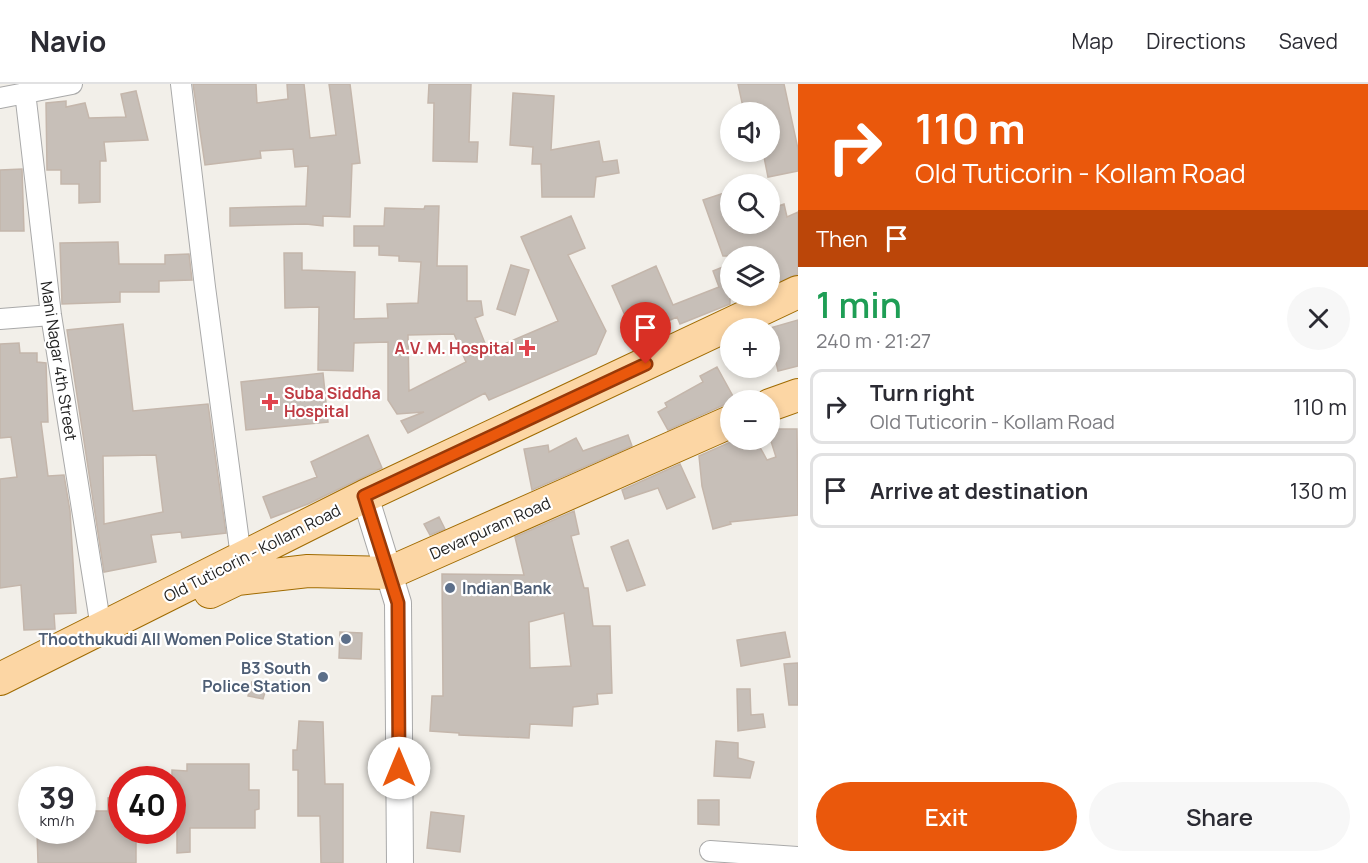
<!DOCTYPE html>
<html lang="en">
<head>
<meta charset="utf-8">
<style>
  :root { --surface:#fff; --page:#f7f7f7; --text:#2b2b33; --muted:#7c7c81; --line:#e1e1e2; --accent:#ea580c }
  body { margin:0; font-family:Manrope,sans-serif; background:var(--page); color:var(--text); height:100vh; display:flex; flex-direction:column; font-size:22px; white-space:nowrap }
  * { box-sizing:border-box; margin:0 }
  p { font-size:20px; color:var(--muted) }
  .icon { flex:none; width:33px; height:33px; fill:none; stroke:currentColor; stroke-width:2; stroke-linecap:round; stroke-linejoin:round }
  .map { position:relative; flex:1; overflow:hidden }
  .side { display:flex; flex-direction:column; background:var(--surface); width:570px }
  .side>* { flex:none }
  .top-card { background:#ea580c; color:#fff; overflow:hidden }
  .tools { position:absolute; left:720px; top:18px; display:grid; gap:12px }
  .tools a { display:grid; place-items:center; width:60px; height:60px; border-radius:50%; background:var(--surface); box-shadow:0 3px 9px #0003; font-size:30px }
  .speed { position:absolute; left:18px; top:682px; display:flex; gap:12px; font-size:30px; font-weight:700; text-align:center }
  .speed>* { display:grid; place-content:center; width:78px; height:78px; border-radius:50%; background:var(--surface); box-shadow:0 3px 9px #0003; line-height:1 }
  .speed small { font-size:15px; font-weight:400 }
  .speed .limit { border:9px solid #d22; background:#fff; color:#111 }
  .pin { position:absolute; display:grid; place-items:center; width:51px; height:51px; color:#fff; margin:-62px -26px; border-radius:50% 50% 50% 0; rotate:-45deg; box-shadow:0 0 6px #0007 }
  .pin .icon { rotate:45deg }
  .me { position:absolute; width:66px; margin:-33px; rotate:0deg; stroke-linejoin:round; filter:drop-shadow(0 0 4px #0008) }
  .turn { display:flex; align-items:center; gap:21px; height:126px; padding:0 18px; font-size:27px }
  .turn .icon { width:78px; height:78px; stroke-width:2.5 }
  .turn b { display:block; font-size:42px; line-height:51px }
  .then { display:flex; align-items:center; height:57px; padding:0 18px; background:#0003; gap:12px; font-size:22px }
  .round { display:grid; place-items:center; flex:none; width:63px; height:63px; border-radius:32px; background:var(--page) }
  .overview { display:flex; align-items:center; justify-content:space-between; height:102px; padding:0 18px }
  h1 { font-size:36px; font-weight:600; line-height:45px; color:#1e9e55 }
  .primary-button { display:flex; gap:12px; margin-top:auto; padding:12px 18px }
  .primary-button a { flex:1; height:69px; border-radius:36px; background:var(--accent); color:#fff; font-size:24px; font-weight:600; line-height:69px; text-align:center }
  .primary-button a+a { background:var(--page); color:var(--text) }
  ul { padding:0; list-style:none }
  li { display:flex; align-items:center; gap:18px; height:75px; margin:0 12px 9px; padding:0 6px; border:3px solid var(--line); border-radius:12px }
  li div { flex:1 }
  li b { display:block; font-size:22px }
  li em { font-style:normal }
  header { display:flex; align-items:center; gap:36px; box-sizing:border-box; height:84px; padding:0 30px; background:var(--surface); border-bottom:2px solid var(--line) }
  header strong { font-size:28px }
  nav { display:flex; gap:33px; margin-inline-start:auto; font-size:21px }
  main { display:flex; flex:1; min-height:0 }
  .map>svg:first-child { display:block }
  .building { fill:#c7bfb8; stroke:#c4b6ab; stroke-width:1.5; fill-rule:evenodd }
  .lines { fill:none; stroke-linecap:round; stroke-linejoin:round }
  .minor-casing { stroke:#a9a9a9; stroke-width:22 }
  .tertiary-casing { stroke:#a9a9a9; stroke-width:28 }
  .primary-casing { stroke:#a06b00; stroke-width:34 }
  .minor { stroke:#fff; stroke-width:20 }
  .tertiary { stroke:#fff; stroke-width:26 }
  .primary { stroke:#fcd6a4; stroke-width:32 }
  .route-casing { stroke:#983908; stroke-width:15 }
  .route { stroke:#ea580c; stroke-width:10 }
  .health-dot { fill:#e0444e; stroke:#fff; stroke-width:2 }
  .service-dot { fill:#5c6f8a; stroke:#fff; stroke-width:2 }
  .labels { text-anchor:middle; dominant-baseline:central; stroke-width:4.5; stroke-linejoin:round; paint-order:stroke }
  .health-label { font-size:16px; font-weight:bold; fill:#be3a42; stroke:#fff; text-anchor:end }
  .street-label { font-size:16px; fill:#222; stroke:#fff }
  .service-label { font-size:16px; font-weight:bold; fill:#4e5e75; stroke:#fff; text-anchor:end }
</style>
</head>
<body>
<header>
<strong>Navio</strong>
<nav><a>Map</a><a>Directions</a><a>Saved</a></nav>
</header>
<main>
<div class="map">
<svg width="798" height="779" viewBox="0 0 798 779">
  <rect width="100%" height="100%" fill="#f2efe9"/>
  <path class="building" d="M193,0H256L257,19L288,15L287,0H304L310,54L336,51L329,0H350L360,79L352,80L350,133L323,132V142L306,140L230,142V124L306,122L308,82L295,83L293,65L260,67L261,74L205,81Z
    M429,0H471L469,58H478L477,78L433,77L434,19H428Z
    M738,0H784L798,65V87L768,93L763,68H770V28H744Z
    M136,7L148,56L104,58L106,77H100V118L79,119V100H61V86H47L46,19L66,17V23L85,19L89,34L126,33L121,10Z
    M513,9L554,12L551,66L599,57L603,78L617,76L619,89L596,93L594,113H542L541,80H532L533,63L510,61Z
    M22,85L24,147H0V86Z
    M730,107V140H770V125L784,120L787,133L798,128V190L770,202V172H723L703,116Z
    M425,122H439L437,182H467V217H481L483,231L475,234L488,267L558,237L521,153L571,132L585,164L568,171L606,247L596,270L489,316L485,309L408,349L401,337L424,328L397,330L388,316V258L354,259L353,287L318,286L319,223L285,224L284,169H302V186L355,188L354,235L388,234L387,220L418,219L421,178L399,177V172L379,171V162H354V142H384L385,124L424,125ZM454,250L466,278L409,307L408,251Z
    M118,158L119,180H165V171L189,170L192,196L159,197V208H120V218L62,220L60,159Z
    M730,180V220L680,240L677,233L634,252L612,202L656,182L673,221L719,203L713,187Z
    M511,181L529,186L515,231L497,225Z
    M798,236V282L778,287L776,278L770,280V244Z
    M123,240L133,327L208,320L226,449L182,454L181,448L151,451L156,478L104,488L67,246ZM156,371L163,428L104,440L103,372Z
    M19,259L20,269H37V278L46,279L48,338H41L48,392L64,391L70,427L76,529L54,530L55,545L24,546L21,501L0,504V395L17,393L11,353L0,354V260Z
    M717,283L735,316L668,346L658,328L667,323L665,319L703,298L700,292Z
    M323,289L328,338L246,346L241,298Z
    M775,345H797L798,431L730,438L731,440L713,445L702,402L699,372L735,356H756L767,376L776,373L770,354V350H775Z
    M368,351L382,384L308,420L271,434L263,413L317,393L311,378Z
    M628,351L632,362L532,406L524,365L548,361L549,368L576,354L583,367Z
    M680,380L695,413L667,425L658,404L625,415L622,406Z
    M574,427L579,450L571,452L584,504H588L593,542H610L612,609L597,610L598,620L573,623L572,642L530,640L529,654L459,651V649L430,647L432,612H443L442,490L524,491L515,453ZM564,529L571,582L530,584L529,538Z
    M439,433L445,445L430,451L424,440Z
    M628,456L645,501L627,507L611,463Z
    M340,548L362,549L361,575L339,574Z
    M785,548L790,573L741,582L737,556Z
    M798,579V621H789L784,580Z
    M252,598L267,602L263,615L248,612Z
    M737,605H750L751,631L763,630L765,643L738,647Z
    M299,637L323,638L325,700H343V779H321L320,732H298V686H293V666H297Z
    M716,657L738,659V674L754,678L750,694L714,692Z
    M187,680H249V706H259V725L255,726V744H190V768L177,769V744H172V686L187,687Z
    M122,713V747H136V779H38L37,747H82V727H108V714Z
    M698,716H719V741L698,740Z
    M431,728L464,732L460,768L427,764Z"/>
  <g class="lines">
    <defs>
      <path id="minor" d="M181,0L205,203L241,473
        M25,8L51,231L101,544
        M0,14L72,0
        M0,235L51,231
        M710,767L798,773"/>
      <path id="tertiary" d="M365,412L398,519L400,779"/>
      <path id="primary" d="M770,321L798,311
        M210,508L237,495L308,487L389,489L730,338
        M0,595L365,412L798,208"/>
    </defs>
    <use href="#minor" class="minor-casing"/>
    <use href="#tertiary" class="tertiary-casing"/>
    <use href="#primary" class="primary-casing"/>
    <use href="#minor" class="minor"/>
    <use href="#tertiary" class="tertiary"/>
    <use href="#primary" class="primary"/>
  </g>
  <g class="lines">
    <defs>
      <path id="route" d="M399,684L398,519L364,412L646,280"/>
    </defs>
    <use href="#route" class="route-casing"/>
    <use href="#route" class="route"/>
  </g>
  <g class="health-dot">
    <path d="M524 255h6v6h6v6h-6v6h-6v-6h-6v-6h6z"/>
    <path d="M267 309h6v6h6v6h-6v6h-6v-6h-6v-6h6z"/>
  </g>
  <g class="service-dot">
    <circle cx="450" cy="504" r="6"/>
    <circle cx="346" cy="555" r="6"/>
    <circle cx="323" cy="593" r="6"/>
  </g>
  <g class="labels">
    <g class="health-label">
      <text x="514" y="264">A.V. M. Hospital</text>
      <text x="284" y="309" text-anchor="start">Suba Siddha<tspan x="284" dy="18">Hospital</tspan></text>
    </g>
    <g class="street-label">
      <text transform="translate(59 277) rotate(81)">Mani Nagar 4th Street</text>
      <text transform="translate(490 444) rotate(-24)">Devarpuram Road</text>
      <text transform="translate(252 469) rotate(-27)">Old Tuticorin - Kollam Road</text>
    </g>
    <g class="service-label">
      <text x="462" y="504" text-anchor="start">Indian Bank</text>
      <text x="334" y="555">Thoothukudi All Women Police Station</text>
      <text x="311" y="584">B3 South<tspan x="311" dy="18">Police Station</tspan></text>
    </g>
  </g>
</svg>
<div class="tools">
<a><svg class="icon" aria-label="sound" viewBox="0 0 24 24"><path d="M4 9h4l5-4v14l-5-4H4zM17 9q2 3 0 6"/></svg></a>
<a><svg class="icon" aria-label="search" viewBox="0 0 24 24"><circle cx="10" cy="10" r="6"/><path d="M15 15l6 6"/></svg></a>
<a><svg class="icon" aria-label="layers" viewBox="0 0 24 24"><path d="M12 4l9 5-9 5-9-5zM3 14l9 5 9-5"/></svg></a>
<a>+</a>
<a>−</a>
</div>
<div class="speed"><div>39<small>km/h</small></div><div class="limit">40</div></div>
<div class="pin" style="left:646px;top:280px;background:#d93025"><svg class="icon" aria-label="arrive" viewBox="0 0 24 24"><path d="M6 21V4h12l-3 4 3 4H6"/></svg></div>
<svg class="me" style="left:399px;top:684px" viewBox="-20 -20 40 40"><circle r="19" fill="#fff"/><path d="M0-13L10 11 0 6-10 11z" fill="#ea580c"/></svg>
</div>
<section class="side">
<div class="top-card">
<div class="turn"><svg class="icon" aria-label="right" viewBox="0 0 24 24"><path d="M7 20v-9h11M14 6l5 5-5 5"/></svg><div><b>110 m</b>Old Tuticorin - Kollam Road</div></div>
<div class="then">Then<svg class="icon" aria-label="arrive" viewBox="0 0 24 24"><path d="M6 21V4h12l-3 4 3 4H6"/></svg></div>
</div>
<div class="overview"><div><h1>1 min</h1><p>240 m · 21:27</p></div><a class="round"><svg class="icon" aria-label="close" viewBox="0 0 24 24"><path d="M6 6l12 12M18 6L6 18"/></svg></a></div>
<ul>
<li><svg class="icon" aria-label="right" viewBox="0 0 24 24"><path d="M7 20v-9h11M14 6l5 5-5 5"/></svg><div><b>Turn right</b><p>Old Tuticorin - Kollam Road</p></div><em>110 m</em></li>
<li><svg class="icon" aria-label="arrive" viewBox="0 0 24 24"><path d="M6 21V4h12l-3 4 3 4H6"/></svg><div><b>Arrive at destination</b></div><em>130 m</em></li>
</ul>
<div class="primary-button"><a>Exit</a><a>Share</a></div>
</section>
</main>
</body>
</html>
